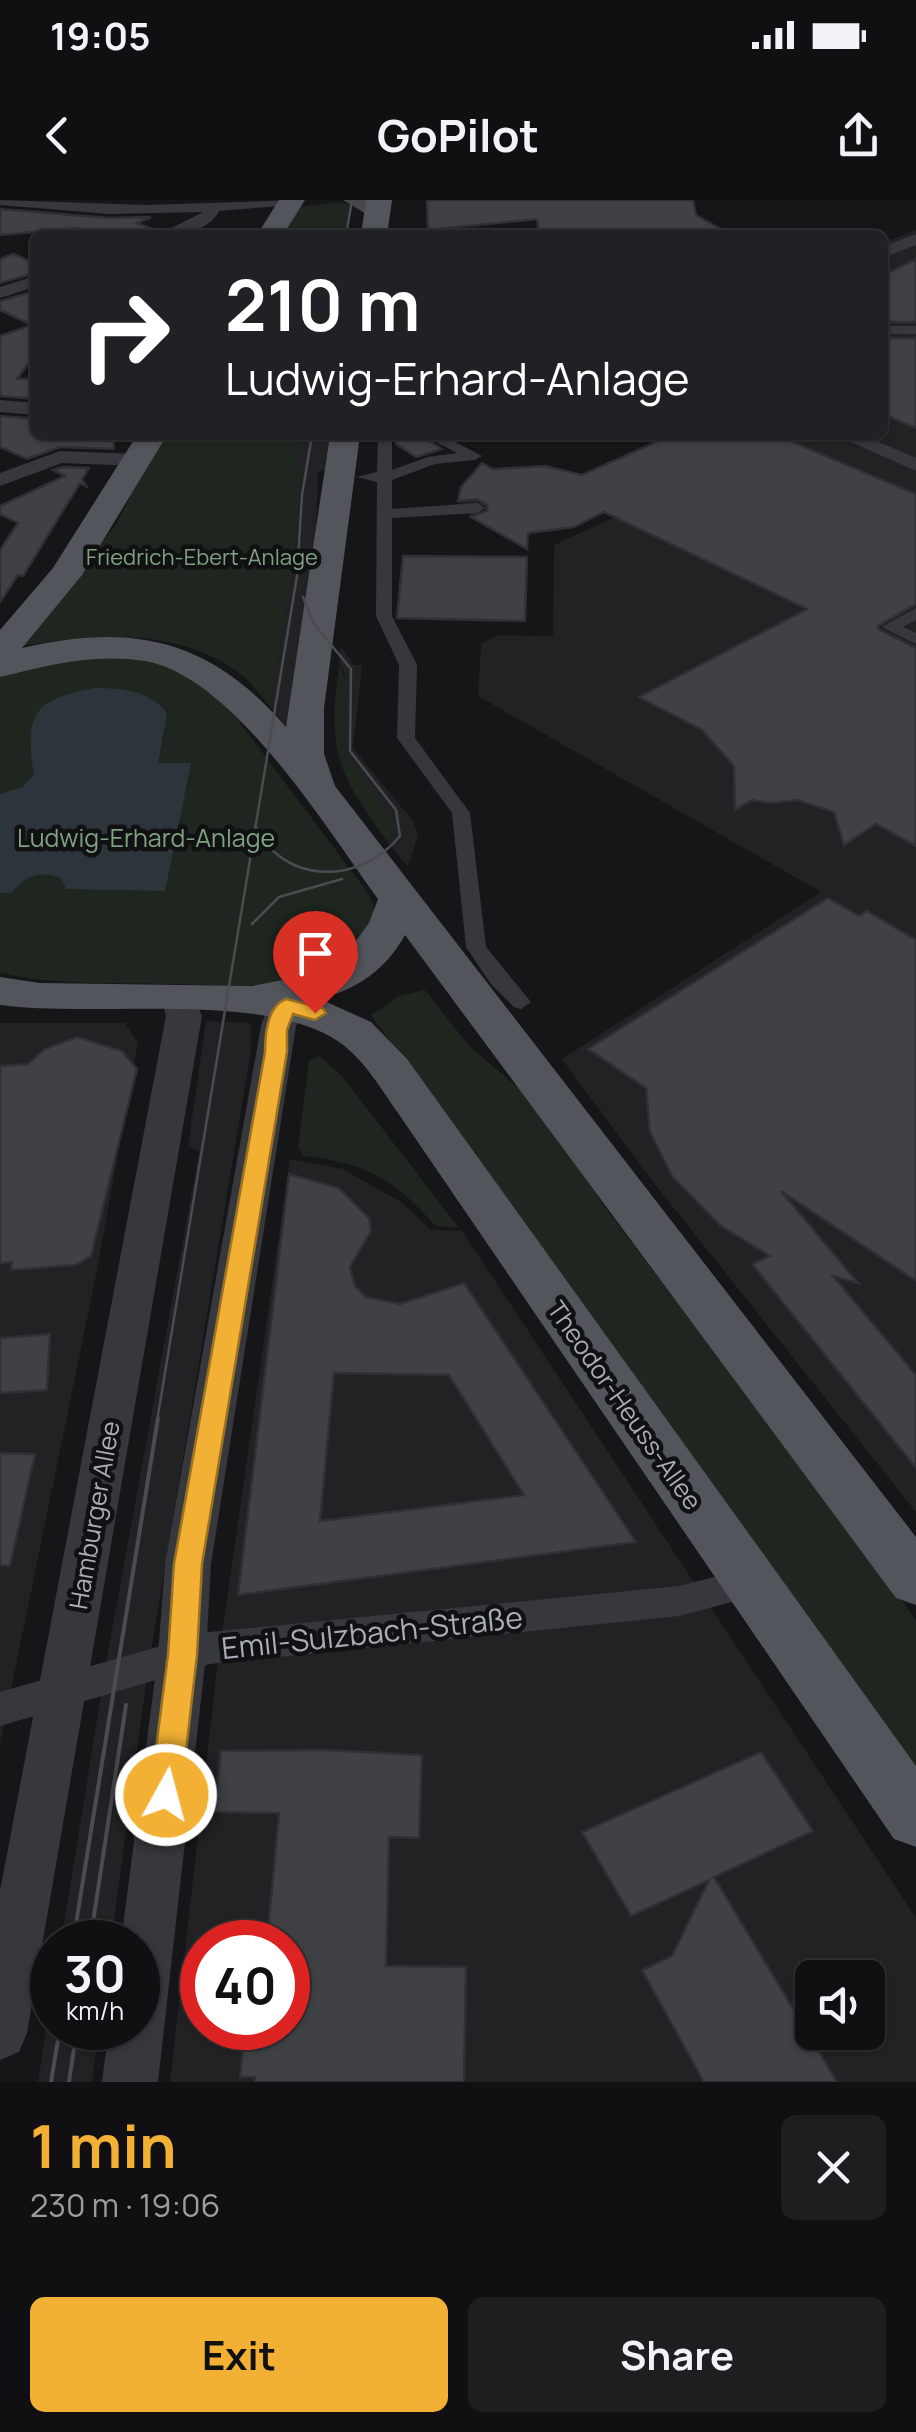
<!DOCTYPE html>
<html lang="en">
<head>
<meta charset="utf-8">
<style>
  :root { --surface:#101012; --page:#1e1e20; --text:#f1f3f6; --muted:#9c9d9f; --line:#303032; --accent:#f2b134 }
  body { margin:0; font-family:Manrope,sans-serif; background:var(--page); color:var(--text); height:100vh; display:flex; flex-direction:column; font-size:38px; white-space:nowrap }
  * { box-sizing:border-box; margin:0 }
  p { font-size:32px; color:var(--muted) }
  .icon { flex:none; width:55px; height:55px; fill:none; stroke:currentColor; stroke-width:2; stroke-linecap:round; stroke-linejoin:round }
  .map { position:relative; height:1882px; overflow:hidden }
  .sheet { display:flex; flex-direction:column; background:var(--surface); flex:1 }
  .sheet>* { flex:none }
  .guide { position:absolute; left:30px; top:30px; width:858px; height:210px; border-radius:15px; box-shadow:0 2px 8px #0004,0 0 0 2px var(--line); background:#202124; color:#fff; overflow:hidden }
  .tools { position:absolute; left:795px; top:1760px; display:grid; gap:20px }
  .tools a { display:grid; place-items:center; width:90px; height:90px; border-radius:15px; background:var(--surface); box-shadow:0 2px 8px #0004,0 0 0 2px var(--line); font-size:50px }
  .speed { position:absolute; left:30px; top:1720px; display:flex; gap:20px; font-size:50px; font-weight:700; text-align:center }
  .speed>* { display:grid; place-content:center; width:130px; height:130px; border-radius:50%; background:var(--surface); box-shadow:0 2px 8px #0004,0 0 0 2px var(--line); line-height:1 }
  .speed small { font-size:25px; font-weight:400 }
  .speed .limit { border:15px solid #d22; background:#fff; color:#111 }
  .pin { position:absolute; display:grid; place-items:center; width:85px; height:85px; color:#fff; margin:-102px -42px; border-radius:50% 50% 50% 0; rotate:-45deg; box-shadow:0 0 10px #0007 }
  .pin .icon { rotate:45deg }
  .me { position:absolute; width:110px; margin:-55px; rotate:7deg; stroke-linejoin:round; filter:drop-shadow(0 0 8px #0008) }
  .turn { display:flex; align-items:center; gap:35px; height:210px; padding:0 30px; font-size:45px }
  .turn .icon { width:130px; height:130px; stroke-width:2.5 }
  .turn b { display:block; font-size:70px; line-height:85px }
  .round { display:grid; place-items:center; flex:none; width:105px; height:105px; border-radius:15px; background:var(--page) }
  .headline { display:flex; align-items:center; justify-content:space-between; height:170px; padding:0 30px }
  h1 { font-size:60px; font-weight:700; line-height:75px; color:var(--accent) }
  .button { display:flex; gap:20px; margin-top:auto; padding:20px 30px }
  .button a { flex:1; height:115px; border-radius:15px; background:var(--accent); color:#111; font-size:40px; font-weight:700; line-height:115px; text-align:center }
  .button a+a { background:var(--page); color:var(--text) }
  .status { display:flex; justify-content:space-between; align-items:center; height:70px; padding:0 50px; background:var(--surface); direction:ltr }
  .status svg { height:28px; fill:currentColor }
  header { display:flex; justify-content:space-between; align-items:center; height:130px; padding:0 30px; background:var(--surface); font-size:45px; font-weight:700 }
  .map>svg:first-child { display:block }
  .built { fill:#222225; fill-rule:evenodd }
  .green { fill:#1e261f }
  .water { fill:#2c353c }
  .building { fill:#404145; stroke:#303034; stroke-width:2.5; fill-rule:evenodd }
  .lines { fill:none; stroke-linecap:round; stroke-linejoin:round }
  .pedestrian { fill:#37383d; fill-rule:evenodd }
  .minor { fill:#37383d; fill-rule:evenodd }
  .tertiary { fill:#37383d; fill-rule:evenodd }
  .secondary { fill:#45474d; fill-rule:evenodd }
  .primary { fill:#53555c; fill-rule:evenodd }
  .tram-far1 { stroke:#4a4c52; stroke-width:2.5 }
  .tram { stroke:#4a4c52; stroke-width:4 }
  .route { fill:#f2b134; stroke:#9d7322; stroke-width:2.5 }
  .labels { text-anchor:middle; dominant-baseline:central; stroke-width:9; stroke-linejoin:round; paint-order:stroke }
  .far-park-label { font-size:22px; fill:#7fa381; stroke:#111113 }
  .park-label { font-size:25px; fill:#7fa381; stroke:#111113 }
  .street-label { font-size:25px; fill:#a8adb8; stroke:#111113 }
  .near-street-label { font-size:30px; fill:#a8adb8; stroke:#111113 }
</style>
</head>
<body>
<div class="status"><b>19:05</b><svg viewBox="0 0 49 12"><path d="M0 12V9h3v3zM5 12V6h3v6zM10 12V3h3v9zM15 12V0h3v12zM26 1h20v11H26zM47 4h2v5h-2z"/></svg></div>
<header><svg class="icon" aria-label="back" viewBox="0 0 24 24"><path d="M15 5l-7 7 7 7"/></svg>GoPilot<svg class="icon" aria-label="share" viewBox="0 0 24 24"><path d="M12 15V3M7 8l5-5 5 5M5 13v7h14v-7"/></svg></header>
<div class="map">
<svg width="916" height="1882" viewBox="0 0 916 1882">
  <rect width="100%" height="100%" fill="#161618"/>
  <path class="built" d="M916,30V1312L646,973L562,859L821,692L478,496L481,444L499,435L553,436L554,345L615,317L604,312L574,327L524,332L476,320L460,306L458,295L464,284L494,269L545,266L581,275L671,235H882L883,43Z
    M300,235H330L324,270L318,271L315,354L291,532L270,507L296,351L301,271L294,270Z
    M340,446L354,465H362L353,548L413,621L418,634L408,667L387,641L395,633L341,545L345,474L339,464Z
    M206,821L251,823V850L148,1469L111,1742H61L108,1452L199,952L188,946Z
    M0,823H125L138,843L97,1070L0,1543Z
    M290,959L343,969L401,1002L430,1029L462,1031L916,1718V1882H170L217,1469ZM202,1742H288V1828H202ZM812,1778H868V1832H812Z
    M52,1795V1828H99L92,1882H38Z"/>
  <path class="green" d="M336,2L350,4L344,35H278L300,7Z
    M162,235H300L294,269L301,270L296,351L270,507C260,495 251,481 238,472C175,426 88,434 16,447L115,326Z
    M121,455L179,467L219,495L362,685C366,691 372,699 373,705C384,754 311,778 275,783C240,788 203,784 168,784C112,783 55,785 0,773V474L14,467Z
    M339,464L348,486L341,545L396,624L395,633L387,641C335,570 328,551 339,464Z
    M425,790L471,848L528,896L608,1011L916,1420V1580L371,815L399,796Z
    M319,856L342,876L459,1028L435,1026C396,979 364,963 304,956L298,947L309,861Z"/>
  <path class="water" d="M96,488C124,488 149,491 167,513L158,563H191L165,691L66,689L61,678C41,670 23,676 12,693H0V594L22,587L34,575C24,513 34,499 96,488Z"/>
  <path class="building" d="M427,0H693L696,15L731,35H539L537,19L428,30Z
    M0,9L109,18L151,17L137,23L158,31L155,35H96L78,28L0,35Z
    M13,54L35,63V73L0,83V59Z
    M916,59V122H882V76Z
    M35,91V154L17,179H35V199L0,196V136L32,125L0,110V101Z
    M882,138H916V228L882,214Z
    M0,216L35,219V235H113L114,249L60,247L27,259L0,247Z
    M396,235H420L442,249L416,257L396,244Z
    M672,235H776L916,294V404L878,426L880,430L916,448V646L876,624L844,645L834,612L797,600L770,603L752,600L735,610L734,566L702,530L639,497L807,409L604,312L574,327L528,333L527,349L471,317L487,311V305L477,299L458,301L461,287L482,263L493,269L545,266L582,275Z
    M63,267L89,268L82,279L86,286L80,283L23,376L18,375L0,402V350L18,323L0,314V306L65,276L53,270Z
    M403,356L527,357L525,421L397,418Z
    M828,698L859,716L867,711L916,740V1081L781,991L858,1083L833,1076L916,1175V1268L752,1064L770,1056L721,1026L672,976L650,932L646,888L588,849Z
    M77,837L122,851L137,869L91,1056L76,1065L11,1070L12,1062L0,1063V866L28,864L45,849Z
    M289,974L339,988L369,1018L371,1031L350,1067L355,1086L366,1097L400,1104L464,1083L636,1342L238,1395ZM334,1173L449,1175L524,1295L320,1321Z
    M50,1134L47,1190L0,1193V1138Z
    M0,1253L35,1254L10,1366L0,1365Z
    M326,1550L422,1555L419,1638L389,1637L386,1766L466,1767L464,1882H255V1877H240L245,1828H288V1742H267L279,1613L214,1612L221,1551Z
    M761,1552L813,1631L714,1677L837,1882H704L642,1770L672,1756L709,1680L631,1716L582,1632Z"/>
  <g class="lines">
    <path class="pedestrian" d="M882,126H916V134H882Z
      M378,235H392V270L428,257L457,253L423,235H442L482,256L475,260L435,264L392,280V309L477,303L485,308L477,313L392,318V416L417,465L415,538L470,613L486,747L531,802L521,809L514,807L491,784L466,747L452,613L397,538L399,465L376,416L377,282L357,277L377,272Z
      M916,408V420L903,427L916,433V444L882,427Z"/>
    <path class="minor" d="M0,0L146,5L299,0L291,5L219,11C209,32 180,35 158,35L203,12L109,14L0,5Z
      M916,34V45L882,58V47Z
      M35,76V87L0,98V87Z
      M0,200L35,203V215L0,212Z
      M835,235H862L916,258V271Z
      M60,251L137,254L147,260L137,266L62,263L0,286V273Z
      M749,1368L762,1372L767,1383L762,1394L679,1416L210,1464L0,1526V1492L210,1432L679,1386Z"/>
    <path class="tertiary" d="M297,781L309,784L314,792L296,826L211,1364L206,1455L158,1882H102L109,1828H138V1742H121L158,1455L165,1364L261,826C267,807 277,786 297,781Z
      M178,787L190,790L202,816L27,1833L19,1852L0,1860V1691L166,816L161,798L166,790Z"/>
    <path class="secondary" d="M343,0H370L389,14L378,21Z"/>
    <path class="primary" d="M279,0H305L283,35H257Z
      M366,0H392L387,35H361Z
      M137,235H167L82,375L22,448C134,422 210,439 286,527L330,235H360L324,508V554L335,586L916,1337V1405L896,1398L405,735C386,769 358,789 320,799L371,822L407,859L916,1566V1647L894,1639L398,913C381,889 364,859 339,842C264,790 95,818 0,805V777L40,783L252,786L288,779L316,771L350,749L369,723L378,699C327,629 233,476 145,461C94,453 48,465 0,477V430L53,368Z"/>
    <path class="tram-far1" d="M346,35L352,0
      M255,625C283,686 360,685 400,636L396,610L350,551L351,469L314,424L303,397
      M252,724L279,697L342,679
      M157,1221L297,376L302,295L312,235"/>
    <path class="tram" d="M73,1742L158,1218
      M90,1742L126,1505
      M51,1882L60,1828
      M69,1882L77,1828"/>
  </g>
  <path class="route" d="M286,799L323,808L326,813L315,820L293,814L287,830V852L202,1364L197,1455L181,1595L176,1605L166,1609L155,1605L150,1595L168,1455L174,1364L265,852C265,834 267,806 286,799Z"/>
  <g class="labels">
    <g class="far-park-label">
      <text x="202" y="357">Friedrich-Ebert-Anlage</text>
    </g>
    <g class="park-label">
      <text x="146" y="637">Ludwig-Erhard-Anlage</text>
    </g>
    <g class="street-label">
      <text transform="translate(625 1205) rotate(55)">Theodor-Heuss-Allee</text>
      <text transform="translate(94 1315) rotate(-80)">Hamburger Allee</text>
    </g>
    <g class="near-street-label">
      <text transform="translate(372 1432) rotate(-6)">Emil-Sulzbach-Straße</text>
    </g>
  </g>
</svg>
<div class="tools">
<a><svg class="icon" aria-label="sound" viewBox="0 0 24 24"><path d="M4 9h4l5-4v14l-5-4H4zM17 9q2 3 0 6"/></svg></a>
</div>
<div class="speed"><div>30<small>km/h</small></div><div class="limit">40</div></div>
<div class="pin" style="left:315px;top:813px;background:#d93025"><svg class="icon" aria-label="arrive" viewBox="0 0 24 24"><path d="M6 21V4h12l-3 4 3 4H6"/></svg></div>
<svg class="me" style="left:166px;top:1595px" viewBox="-20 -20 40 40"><circle r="17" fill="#f2b134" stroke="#fff" stroke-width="3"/><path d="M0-11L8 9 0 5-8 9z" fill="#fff"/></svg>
<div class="guide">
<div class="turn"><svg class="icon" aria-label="right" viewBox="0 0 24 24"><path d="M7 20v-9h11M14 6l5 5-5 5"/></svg><div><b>210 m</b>Ludwig-Erhard-Anlage</div></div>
</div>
</div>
<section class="sheet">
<div class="headline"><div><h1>1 min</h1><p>230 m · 19:06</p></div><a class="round"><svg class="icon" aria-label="close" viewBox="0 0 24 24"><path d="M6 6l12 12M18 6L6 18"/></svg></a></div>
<div class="button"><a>Exit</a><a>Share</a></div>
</section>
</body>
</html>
